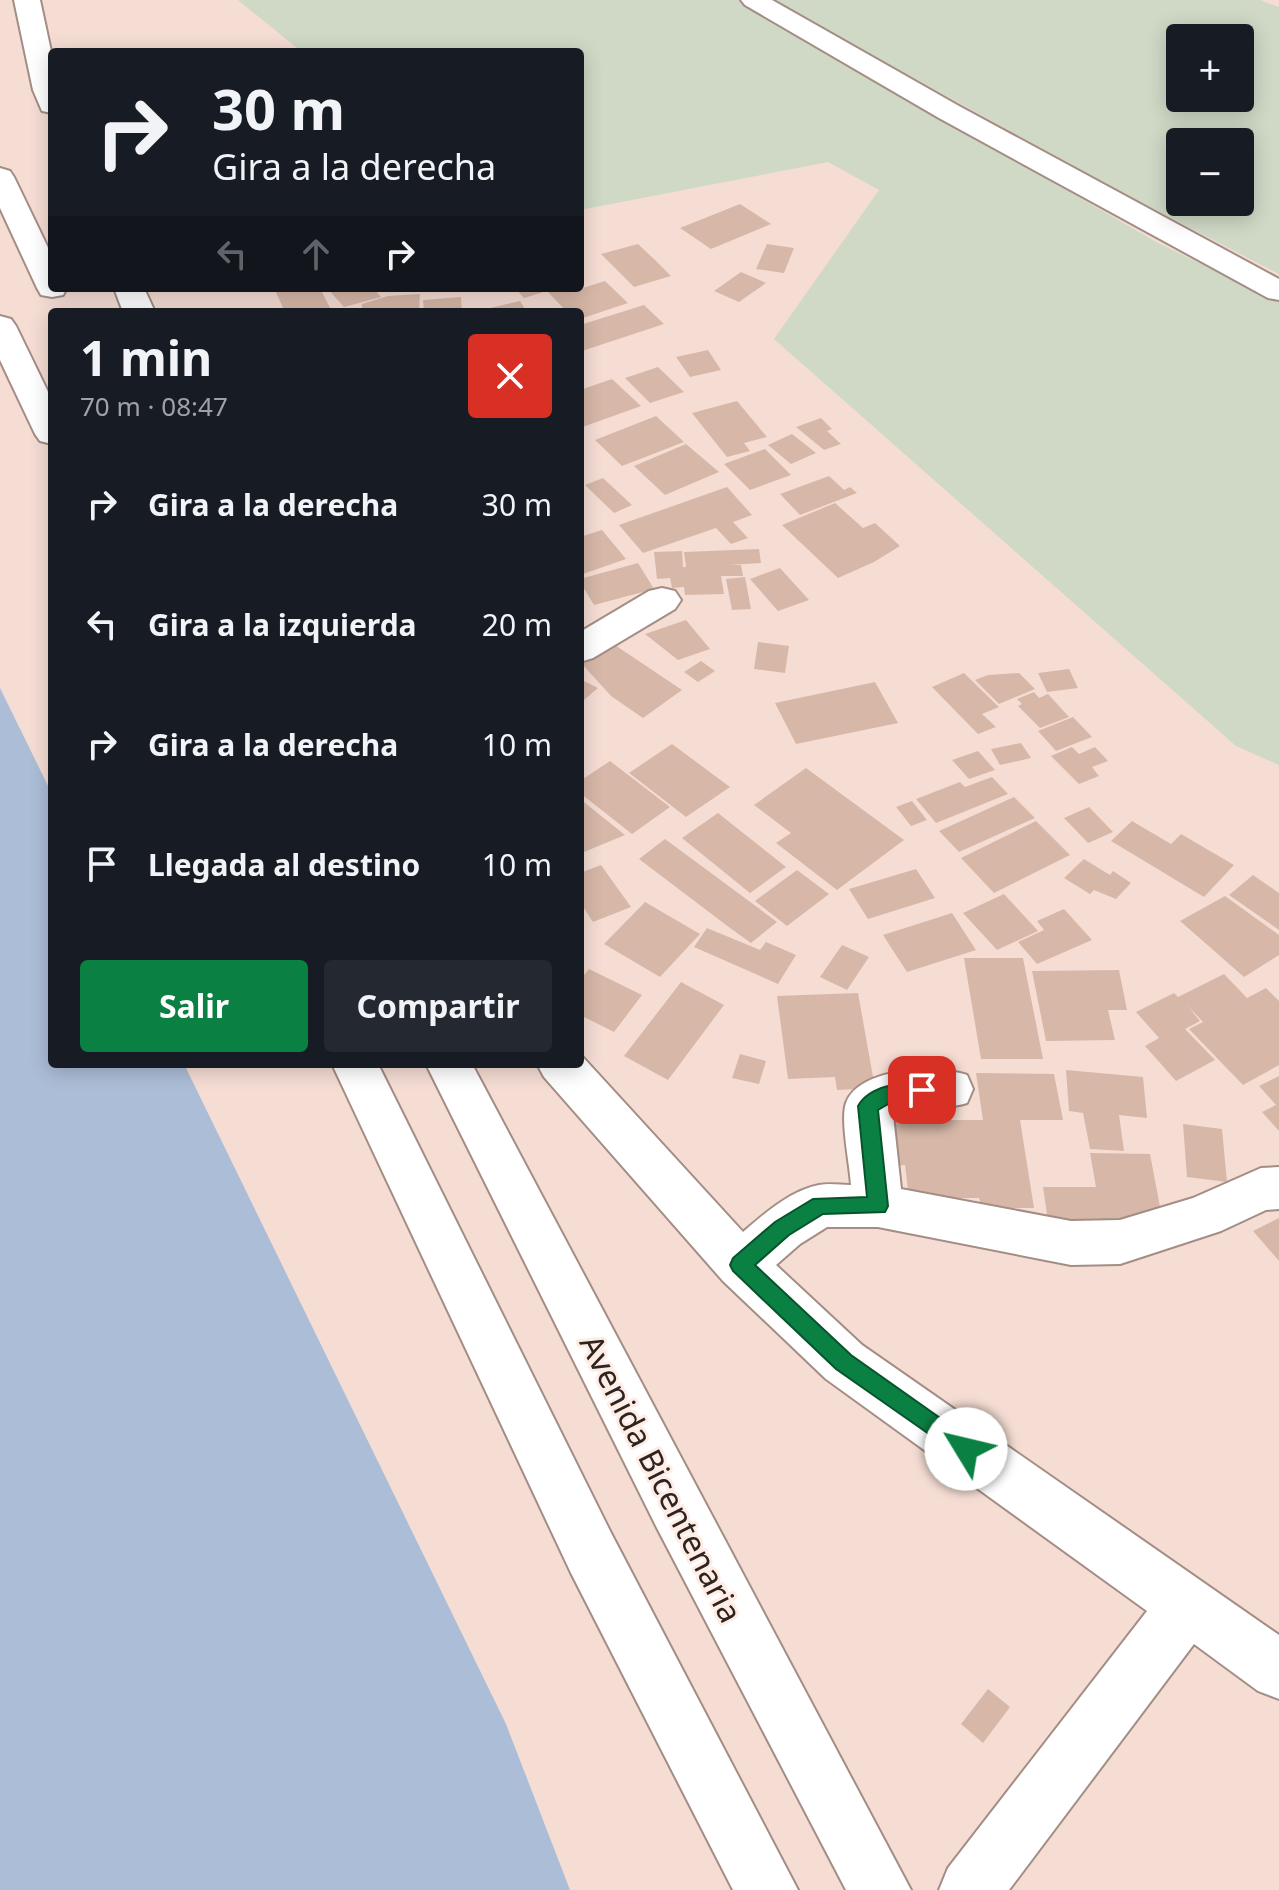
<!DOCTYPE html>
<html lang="es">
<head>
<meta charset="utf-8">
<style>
  :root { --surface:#171b24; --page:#242831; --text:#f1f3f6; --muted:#9ea1a6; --accent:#0b8043 }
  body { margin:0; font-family:"Noto Sans",sans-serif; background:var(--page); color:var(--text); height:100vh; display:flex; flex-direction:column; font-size:30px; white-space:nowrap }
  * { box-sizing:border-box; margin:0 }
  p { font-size:26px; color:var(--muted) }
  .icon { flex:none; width:44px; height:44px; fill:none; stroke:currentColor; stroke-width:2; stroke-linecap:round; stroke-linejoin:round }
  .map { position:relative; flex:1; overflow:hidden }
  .sheet { position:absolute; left:48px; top:308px; width:536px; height:760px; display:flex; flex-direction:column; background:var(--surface); border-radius:8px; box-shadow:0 4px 20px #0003 }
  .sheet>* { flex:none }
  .hud { position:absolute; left:48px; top:48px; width:536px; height:244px; border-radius:8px; box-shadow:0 4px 20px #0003; background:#171b24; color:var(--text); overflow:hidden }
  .tools { position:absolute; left:1166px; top:24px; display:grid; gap:16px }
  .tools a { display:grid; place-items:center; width:88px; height:88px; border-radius:8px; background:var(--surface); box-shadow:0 4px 20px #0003; font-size:40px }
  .pin { position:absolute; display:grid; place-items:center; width:68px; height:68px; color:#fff; margin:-34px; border-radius:16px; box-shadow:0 4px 12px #0006 }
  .me { position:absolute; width:88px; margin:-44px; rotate:306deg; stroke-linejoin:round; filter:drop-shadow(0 0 6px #0008) }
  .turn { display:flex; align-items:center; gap:28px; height:168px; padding:0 32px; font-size:36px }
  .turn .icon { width:104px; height:104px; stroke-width:2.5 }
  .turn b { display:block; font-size:56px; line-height:68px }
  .lanes { display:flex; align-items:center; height:76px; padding:0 32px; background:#0003; justify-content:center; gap:40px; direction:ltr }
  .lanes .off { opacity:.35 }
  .round { display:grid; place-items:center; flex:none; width:84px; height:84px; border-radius:8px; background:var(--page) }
  .headline { display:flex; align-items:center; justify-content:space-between; height:136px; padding:0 32px }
  h1 { font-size:48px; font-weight:700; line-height:60px }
  .action { display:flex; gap:16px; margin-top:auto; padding:16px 32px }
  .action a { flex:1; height:92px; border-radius:8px; background:var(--accent); color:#fff; font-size:32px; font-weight:700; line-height:92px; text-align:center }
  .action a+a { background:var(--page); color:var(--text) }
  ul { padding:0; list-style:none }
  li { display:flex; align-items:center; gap:24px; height:120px; padding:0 32px }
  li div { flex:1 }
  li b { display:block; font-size:30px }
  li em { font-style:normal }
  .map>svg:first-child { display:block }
  .green { fill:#cfd9c6; fill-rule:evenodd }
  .water { fill:#acbdd7 }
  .building { fill:#d7b8a8 }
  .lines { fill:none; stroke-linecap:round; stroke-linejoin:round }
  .minor-casing { stroke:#a38d84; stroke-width:4 }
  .minor { fill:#fff; fill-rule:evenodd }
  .route { fill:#0b8043; stroke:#07532c; stroke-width:2 }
  .labels { text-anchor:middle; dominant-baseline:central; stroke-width:6; stroke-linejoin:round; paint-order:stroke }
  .near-street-label { font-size:32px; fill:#2c2420; stroke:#ffece4 }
</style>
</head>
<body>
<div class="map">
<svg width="1279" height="1890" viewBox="0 0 1279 1890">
  <rect width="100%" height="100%" fill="#f5ddd4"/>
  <path class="green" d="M238,0H738L1158,243L1279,301V765L1236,746L774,339L879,190L828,162L580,210V52H302Z
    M772,0H1260L1279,7V274L1134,199ZM1180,38H1240V98H1180ZM1180,142H1240V202H1180Z"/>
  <path class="water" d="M0,688L52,794V1064H184L506,1724L570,1890H0Z"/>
  <path class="building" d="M740,204L771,224L711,249L680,228Z
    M638,244L654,259L671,276L634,287L601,254Z
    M767,244L794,248L784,273L756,269Z
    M741,272L766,283L739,302L714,291Z
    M605,281L628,303L580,319V312H567L547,291L524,298L515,288H580V285L583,288Z
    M274,288H320L332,312H285Z
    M332,288H373L381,297L344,307L328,289Z
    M420,294L419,312H362V304L388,296Z
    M461,297L462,312H424L423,300Z
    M520,301L527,312H488L486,309Z
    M644,305L664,324L582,351L580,348V325Z
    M708,350L721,370L690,377L676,357Z
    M658,367L684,392L650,403L625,378Z
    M612,379L641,406L580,428V390Z
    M737,401L767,437L744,443L750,451L727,457L692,413Z
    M656,416L684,442L622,466L595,440Z
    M821,418L832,429L827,431L841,444L824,450L796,427Z
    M792,434L816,453L791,464L768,445Z
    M686,444L719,472L665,495L634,466Z
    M765,449L791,475L750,490L724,464Z
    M829,476L844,490L850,487L857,493L800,515L780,494Z
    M603,478L632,505L614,513L585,485Z
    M727,487L752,515L733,522L748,538L731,544L716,528L643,553L619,525Z
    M835,503L863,528L875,523L900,546L874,562L838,578L782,525Z
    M602,530L626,559L580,575V537Z
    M759,549L761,563L729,565H741L743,576H721L724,594L685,595L684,587L672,588L670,578L657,579L654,552L682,551L683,567H686L684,552Z
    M638,563L654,589L594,605L580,582V579Z
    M780,568L809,600L778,611L750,579Z
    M745,577L751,609L732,610L726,579Z
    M686,620L710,649L678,660L645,634Z
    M758,642L789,646L785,673L754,669Z
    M612,643L682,690L643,718L611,696L582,664Z
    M701,661L715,671L698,682L684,672Z
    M1069,669L1078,688L1047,692L1038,673Z
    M964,673L999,707L982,714L996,727L978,734L932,687Z
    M1019,673L1035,689L999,704L975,680L988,675Z
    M580,679L598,688L584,700L580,698Z
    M875,682L898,723L796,744L775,703Z
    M1034,692L1039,698L1048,694L1069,717L1040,728L1018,706L1022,704L1017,699Z
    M1073,717L1092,737L1056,751L1038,731Z
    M1021,743L1031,758L1000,765L991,749Z
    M672,744L730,787L686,817L629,773Z
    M1072,747L1079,754L1095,747L1108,761L1092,767L1099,776L1079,784L1051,756Z
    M978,751L995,770L969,779L952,760Z
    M610,761L670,807L632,834L580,793V781Z
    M806,768L904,840L837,890L776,843L791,833L754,805Z
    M992,777L1008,794L936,823L916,799L960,782L965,787Z
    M1014,797L1035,818L959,852L939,831Z
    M580,799L625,835L584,852L580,848Z
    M912,801L927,820L911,826L896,807Z
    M1089,807L1113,832L1088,843L1064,818Z
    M718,813L786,867L750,893L682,838Z
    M1036,821L1070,855L994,893L961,858Z
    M1132,821L1171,844L1181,834L1234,865L1204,897L1111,841Z
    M665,839L757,907L777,922L751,943L730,928L639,859Z
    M1084,859L1110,875L1113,871L1131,883L1116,899L1094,890L1090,894L1064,878Z
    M601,865L631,907L593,922L580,902V873Z
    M916,869L935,898L868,919L849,889Z
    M797,870L829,894L787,926L755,901Z
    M1253,875L1279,893V930L1229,895Z
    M1004,894L1038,931L997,950L963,913Z
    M1225,896L1279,935V955L1244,977L1180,921Z
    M645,902L700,934L660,977L604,944Z
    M1064,909L1092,940L1037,964L1018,942L1044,930L1037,921Z
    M952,913L976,950L907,972L883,935Z
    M707,928L760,950L766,942L796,955L778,984L694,947Z
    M842,945L869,957L847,990L820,977Z
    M964,958H1023L1043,1059H981Z
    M589,969L642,995L614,1032L580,1015V980Z
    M1119,970L1127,1010H1108L1115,1040L1046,1041L1032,971Z
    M1224,974L1247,998L1266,988L1279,1001V1065L1243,1085L1189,1029L1203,1022L1187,1005L1200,1021L1185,1029L1215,1060L1176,1081L1145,1046L1159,1038L1136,1012L1174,993L1178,997Z
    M681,982L724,1005L668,1080L624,1056Z
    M858,993L875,1088L837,1090L835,1077L788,1079L777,996Z
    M740,1054L766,1061L759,1084L732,1078Z
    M1066,1070L1143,1077L1147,1118L1119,1115L1124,1151L1090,1149L1083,1113L1069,1111Z
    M976,1073L1054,1074L1063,1120H1020L1034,1208H982L979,1198H909L905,1165L896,1166L889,1107L928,1106L931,1120H983Z
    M1279,1076V1131L1262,1112L1276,1105L1259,1086Z
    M1183,1124L1222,1129L1227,1182L1187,1177Z
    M1090,1153L1150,1154L1163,1223L1048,1221L1043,1187H1096Z
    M1279,1218V1261L1253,1231Z
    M988,1689L1010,1707L983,1743L961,1724Z"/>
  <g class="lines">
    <defs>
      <path id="minor" d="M14,0H40L52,56V113L42,111L33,90Z
        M741,0H772L959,106L1279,279V300L1268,298L939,118L745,5Z
        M0,168L10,171L14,177L52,256V288H67L63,295L52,297L41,295L37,288L0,208Z
        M114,288H144L155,312H123Z
        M0,316L11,319L16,326L52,400V444L40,441L35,434L0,360Z
        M662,588L675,591L681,600L675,609L593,658L580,662V632L649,591Z
        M580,1054L743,1232C764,1214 791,1190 819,1185C829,1183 841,1185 851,1185C850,1165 840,1120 846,1103C859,1067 937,1065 967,1075L973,1089L967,1103C943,1111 913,1103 893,1115L901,1189L1071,1221L1120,1220L1193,1198L1261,1168L1279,1167V1209L1266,1210L1221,1231L1120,1264L1071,1265L878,1227H827L800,1244L776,1265L862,1345L1279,1635V1699L1258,1691L1194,1644L1009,1890H939L948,1868L1147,1611L826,1379L723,1281L544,1077L537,1064H580Z
        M332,1064H378L611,1533L798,1890H733L571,1573Z
        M426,1064H472L911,1890H846L657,1528Z"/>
    </defs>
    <use href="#minor" class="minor-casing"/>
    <use href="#minor" class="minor"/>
  </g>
  <path class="route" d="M922,1082L929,1085L931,1090L929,1096L897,1099L878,1110L888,1206L885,1212L823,1214L789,1235L755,1265L851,1355L974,1442L978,1449L974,1457L966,1460L836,1369L733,1271L730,1265L733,1258L775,1222L813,1199L867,1197L858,1106C870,1085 900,1083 922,1082Z"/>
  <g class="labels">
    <g class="near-street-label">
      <text transform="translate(662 1478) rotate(63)">Avenida Bicentenaria</text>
    </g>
  </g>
</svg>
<div class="tools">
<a>+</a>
<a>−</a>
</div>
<div class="pin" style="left:922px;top:1090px;background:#d93025"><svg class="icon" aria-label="arrive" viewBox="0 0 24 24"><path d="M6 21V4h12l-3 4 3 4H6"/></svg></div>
<svg class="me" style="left:966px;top:1449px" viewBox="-20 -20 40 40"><circle r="19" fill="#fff"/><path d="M0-13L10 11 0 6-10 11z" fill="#0b8043"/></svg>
<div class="hud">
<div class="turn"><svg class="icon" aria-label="right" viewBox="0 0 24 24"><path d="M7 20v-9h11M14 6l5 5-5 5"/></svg><div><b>30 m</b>Gira a la derecha</div></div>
<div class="lanes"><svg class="icon off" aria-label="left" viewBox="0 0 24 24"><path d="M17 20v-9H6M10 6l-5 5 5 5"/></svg><svg class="icon off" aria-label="ahead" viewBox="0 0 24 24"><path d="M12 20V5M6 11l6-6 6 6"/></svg><svg class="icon" aria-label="right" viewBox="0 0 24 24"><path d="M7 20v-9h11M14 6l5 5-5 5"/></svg></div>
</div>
<section class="sheet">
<div class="headline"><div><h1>1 min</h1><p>70 m · 08:47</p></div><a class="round" style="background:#d93025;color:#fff"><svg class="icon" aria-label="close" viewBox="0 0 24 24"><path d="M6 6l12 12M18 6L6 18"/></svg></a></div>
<ul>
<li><svg class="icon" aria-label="right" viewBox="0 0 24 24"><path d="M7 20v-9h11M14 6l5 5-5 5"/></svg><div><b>Gira a la derecha</b></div><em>30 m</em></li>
<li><svg class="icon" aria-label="left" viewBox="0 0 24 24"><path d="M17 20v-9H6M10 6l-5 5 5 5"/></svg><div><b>Gira a la izquierda</b></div><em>20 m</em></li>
<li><svg class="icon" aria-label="right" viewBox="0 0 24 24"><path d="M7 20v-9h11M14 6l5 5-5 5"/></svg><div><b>Gira a la derecha</b></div><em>10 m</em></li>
<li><svg class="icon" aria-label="arrive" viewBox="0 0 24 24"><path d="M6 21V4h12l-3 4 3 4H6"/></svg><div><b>Llegada al destino</b></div><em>10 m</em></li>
</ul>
<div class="action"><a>Salir</a><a>Compartir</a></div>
</section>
</div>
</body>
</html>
